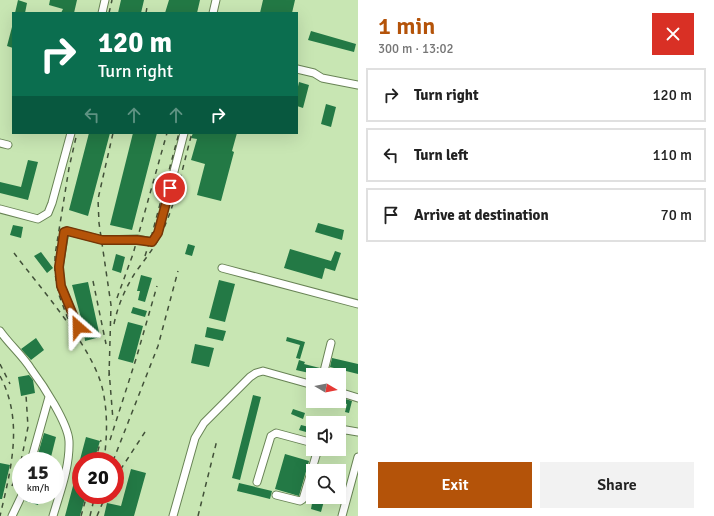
<!DOCTYPE html>
<html lang="en">
<head>
<meta charset="utf-8">
<style>
  :root { --surface:#fff; --page:#f2f2f2; --text:#222; --muted:#767676; --line:#e0e0e0; --accent:#b45309 }
  body { margin:0; font-family:Signika,sans-serif; background:var(--page); color:var(--text); height:100vh; display:flex; flex-direction:column; font-size:15px; white-space:nowrap }
  * { box-sizing:border-box; margin:0 }
  p { font-size:13px; color:var(--muted) }
  .icon { flex:none; width:22px; height:22px; fill:none; stroke:currentColor; stroke-width:2; stroke-linecap:round; stroke-linejoin:round }
  .map { position:relative; flex:1; overflow:hidden }
  .sheet { display:flex; flex-direction:column; background:var(--surface); width:356px }
  .sheet>* { flex:none }
  .hud { position:absolute; left:12px; top:12px; width:286px; height:122px; border-radius:0px; box-shadow:0 4px 16px #0002; background:#0b6e4f; color:#fff; overflow:hidden }
  .needle { width:26px; rotate:100deg }
  .fabs { position:absolute; left:306px; top:368px; display:grid; gap:8px }
  .fabs a { display:grid; place-items:center; width:40px; height:40px; border-radius:0px; background:var(--surface); box-shadow:0 4px 16px #0002; font-size:20px }
  .speed { position:absolute; left:12px; top:452px; display:flex; gap:8px; font-size:20px; font-weight:700; text-align:center }
  .speed>* { display:grid; place-content:center; width:52px; height:52px; border-radius:50%; background:var(--surface); box-shadow:0 4px 16px #0002; line-height:1 }
  .speed small { font-size:10px; font-weight:400 }
  .speed .limit { border:6px solid #d22; background:#fff; color:#111 }
  .pin { position:absolute; display:grid; place-items:center; width:34px; height:34px; color:#fff; margin:-17px; border:2px solid #fff; border-radius:50%; box-shadow:0 1px 4px #0007 }
  .me { position:absolute; width:44px; margin:-22px; rotate:335deg; stroke-linejoin:round; filter:drop-shadow(0 0 3px #0008) }
  .turn { display:flex; align-items:center; gap:14px; height:84px; padding:0 20px; font-size:18px }
  .turn .icon { width:52px; height:52px; stroke-width:2.5 }
  .turn b { display:block; font-size:28px; line-height:34px }
  .lanes { display:flex; align-items:center; height:38px; padding:0 20px; background:#0003; justify-content:center; gap:20px; direction:ltr }
  .lanes .off { opacity:.35 }
  .round { display:grid; place-items:center; flex:none; width:42px; height:42px; border-radius:0px; background:var(--page) }
  .summary { display:flex; align-items:center; justify-content:space-between; height:68px; padding:0 20px }
  h1 { font-size:24px; font-weight:600; line-height:30px; color:var(--accent) }
  .primary-button { display:flex; gap:8px; margin-top:auto; padding:8px 20px }
  .primary-button a { flex:1; height:46px; border-radius:0px; background:var(--accent); color:#fff; font-size:16px; font-weight:600; line-height:46px; text-align:center }
  .primary-button a+a { background:var(--page); color:var(--text) }
  ul { padding:0; list-style:none }
  li { display:flex; align-items:center; gap:12px; height:54px; margin:0 8px 6px; padding:0 12px; border:2px solid var(--line); border-radius:0px }
  li div { flex:1 }
  li b { display:block; font-size:15px }
  li em { font-style:normal }
  main { display:flex; flex:1; min-height:0 }
  .map>svg:first-child { display:block }
  .building { fill:#237945 }
  .lines { fill:none; stroke-linecap:round; stroke-linejoin:round }
  .minor-casing { stroke:#688355; stroke-width:9 }
  .minor { stroke:#fff; stroke-width:7 }
  .rail { stroke:#425139; stroke-width:1.5; stroke-dasharray:5 5; stroke-linecap:butt }
  .route-casing { stroke:#753606; stroke-width:10 }
  .route { stroke:#b45309; stroke-width:7 }
</style>
</head>
<body>
<main>
<div class="map">
<svg width="358" height="516" viewBox="0 0 358 516">
  <rect width="100%" height="100%" fill="#c8e6b3"/>
  <path class="building" d="M18,0L27,3L25,13H15Z
    M50,0H77L74,13H61L63,9L49,5Z
    M121,0H144L141,13H118Z
    M169,0H200L197,13H165Z
    M263,0H295L292,13H260Z
    M12,27H13V48L7,46Z
    M311,31L356,44L354,52L308,40Z
    M299,82L309,85L303,108L297,106V91Z
    M326,104L336,107L331,127L321,124Z
    M89,133H110L88,216L69,210Z
    M133,133H157L132,230L110,225Z
    M193,133H237L232,151L234,152L221,201L197,195L205,164L191,160L197,139L191,138Z
    M28,160L38,162L28,200L0,193V182L21,187Z
    M318,223L344,230L342,240L315,232Z
    M13,225L23,227L21,238L10,235Z
    M188,244L195,246L192,256L185,254Z
    M290,249L331,261L335,251L341,253L335,271L325,268L322,279L284,268Z
    M41,252L53,268L47,273L34,256Z
    M116,254L125,257L121,273L112,270Z
    M141,275L152,278L145,302L138,300L140,291H137Z
    M219,280L235,284L225,322L209,318Z
    M88,282L100,337L85,341L83,325L72,285Z
    M133,307L147,311L145,317L131,313Z
    M128,322L143,326L133,363L118,359Z
    M207,327L226,331L223,341L205,337Z
    M287,337L305,342L300,359L296,358L300,345L286,341Z
    M36,338L44,350L31,360L21,349Z
    M195,344L214,348L209,367L191,363Z
    M332,358L358,364V374L330,367Z
    M299,360L305,362L304,364L320,368L318,375L296,370Z
    M29,375L33,380L35,393L21,396L18,377Z
    M253,395L261,397L240,480L232,478Z
    M339,397L352,401L349,413L345,412L347,404L339,402Z
    M293,409L305,413L303,419L291,414Z
    M301,425L313,428V434L299,430Z
    M44,433L56,437L50,461H36Z
    M86,437L100,441L94,461H81V495H86L80,516H65Z
    M285,454L309,461L299,496L275,489Z
    M0,463L10,465L2,499H0Z
    M131,469L146,473L134,516H104L107,503L121,506Z
    M239,483L272,491L270,499L237,491Z
    M27,495H41L38,505L25,501Z
    M313,498L324,501L321,512L311,509Z"/>
  <g class="lines">
    <defs>
      <path id="minor" d="M102,13L105,0
        M213,13L216,0
        M297,69L314,73L322,78L358,85
        M0,143L8,145
        M0,209L38,219L48,213L52,203L71,133
        M222,268L358,304
        M78,327L61,286L59,267L65,232L67,231L102,240L137,239L152,242L158,233L184,133
        M0,331C10,345 23,356 31,369C43,385 68,423 69,441C70,467 60,492 53,516
        M323,375L331,343
        M339,392L358,398
        M339,432L346,430L358,432
        M31,461L49,397
        M257,482L271,436L276,433L313,443
        M276,495L300,501L303,499L318,449
        M12,516L22,495
        M173,516L195,438L204,423L250,377L256,373L263,371L313,385
        M342,516L358,457"/>
    </defs>
    <use href="#minor" class="minor-casing"/>
    <use href="#minor" class="minor"/>
    <path class="rail" d="M109,13L112,0
      M146,13L147,7
      M14,253C41,289 94,348 103,391C108,415 107,437 104,461
      M145,256L152,234L179,133
      M93,281L106,344
      M117,298L133,254L167,133
      M68,319L59,295L55,274V255L69,168L77,133
      M114,324C118,305 125,289 135,273C145,259 156,246 163,230C177,199 183,165 192,133
      M0,364L10,384
      M109,370L113,420
      M0,376C24,421 11,469 0,516
      M109,376L111,305L99,223L98,199L113,133
      M110,440L136,359L157,286
      M21,461L28,427L26,395
      M95,461L101,440
      M113,461L158,346L178,271
      M115,478L145,432
      M12,486L21,462
      M81,516L87,495
      M90,516L95,495
      M97,516L106,495
      M198,516L217,440"/>
  </g>
  <g class="lines">
    <defs>
      <path id="route" d="M78,327L61,286L59,267L64,232L67,231L102,240H137L152,242L158,233L170,188"/>
    </defs>
    <use href="#route" class="route-casing"/>
    <use href="#route" class="route"/>
  </g>
</svg>
<div class="fabs">
<a><svg class="needle" viewBox="-14 -14 28 28"><path d="M0-13l5 13h-10z" fill="#e53935"/><path d="M0 13l5-13h-10z" fill="#767676"/></svg></a>
<a><svg class="icon" aria-label="sound" viewBox="0 0 24 24"><path d="M4 9h4l5-4v14l-5-4H4zM17 9q2 3 0 6"/></svg></a>
<a><svg class="icon" aria-label="search" viewBox="0 0 24 24"><circle cx="10" cy="10" r="6"/><path d="M15 15l6 6"/></svg></a>
</div>
<div class="speed"><div>15<small>km/h</small></div><div class="limit">20</div></div>
<div class="pin" style="left:170px;top:188px;background:#d93025"><svg class="icon" aria-label="arrive" viewBox="0 0 24 24"><path d="M6 21V4h12l-3 4 3 4H6"/></svg></div>
<svg class="me" style="left:78px;top:327px" viewBox="-20 -20 40 40"><path d="M0-17L14 15 0 8-14 15z" fill="#b45309" stroke="#fff" stroke-width="4"/></svg>
<div class="hud">
<div class="turn"><svg class="icon" aria-label="right" viewBox="0 0 24 24"><path d="M7 20v-9h11M14 6l5 5-5 5"/></svg><div><b>120 m</b>Turn right</div></div>
<div class="lanes"><svg class="icon off" aria-label="left" viewBox="0 0 24 24"><path d="M17 20v-9H6M10 6l-5 5 5 5"/></svg><svg class="icon off" aria-label="ahead" viewBox="0 0 24 24"><path d="M12 20V5M6 11l6-6 6 6"/></svg><svg class="icon off" aria-label="ahead" viewBox="0 0 24 24"><path d="M12 20V5M6 11l6-6 6 6"/></svg><svg class="icon" aria-label="right" viewBox="0 0 24 24"><path d="M7 20v-9h11M14 6l5 5-5 5"/></svg></div>
</div>
</div>
<section class="sheet">
<div class="summary"><div><h1>1 min</h1><p>300 m · 13:02</p></div><a class="round" style="background:#d93025;color:#fff"><svg class="icon" aria-label="close" viewBox="0 0 24 24"><path d="M6 6l12 12M18 6L6 18"/></svg></a></div>
<ul>
<li><svg class="icon" aria-label="right" viewBox="0 0 24 24"><path d="M7 20v-9h11M14 6l5 5-5 5"/></svg><div><b>Turn right</b></div><em>120 m</em></li>
<li><svg class="icon" aria-label="left" viewBox="0 0 24 24"><path d="M17 20v-9H6M10 6l-5 5 5 5"/></svg><div><b>Turn left</b></div><em>110 m</em></li>
<li><svg class="icon" aria-label="arrive" viewBox="0 0 24 24"><path d="M6 21V4h12l-3 4 3 4H6"/></svg><div><b>Arrive at destination</b></div><em>70 m</em></li>
</ul>
<div class="primary-button"><a>Exit</a><a>Share</a></div>
</section>
</main>
</body>
</html>
